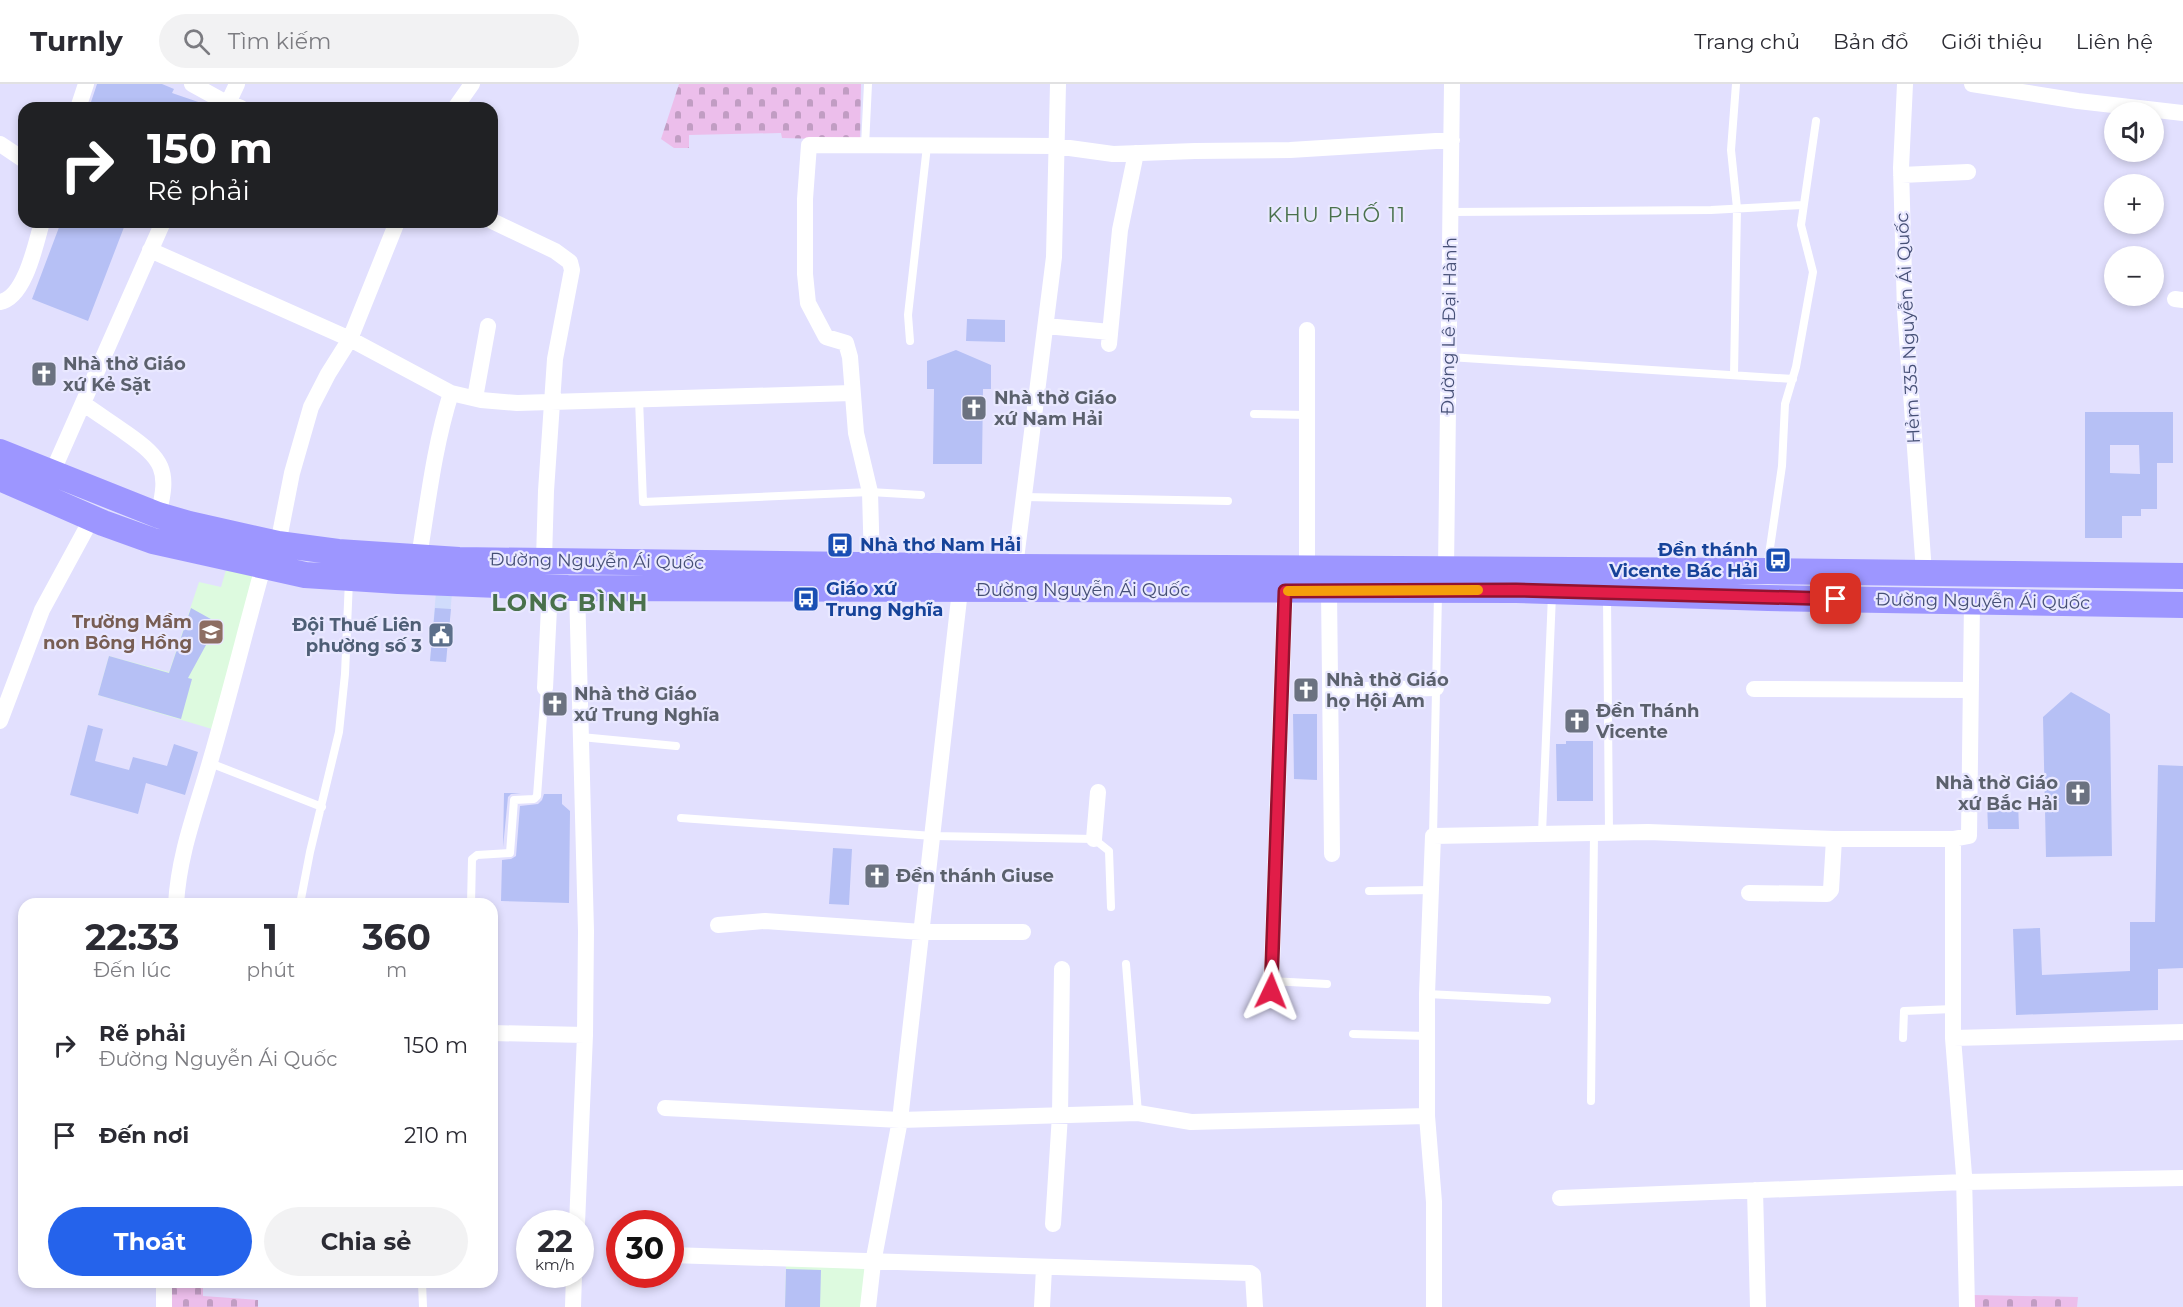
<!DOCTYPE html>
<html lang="vi">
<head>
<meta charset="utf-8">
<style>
  :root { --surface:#fff; --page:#f2f2f3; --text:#2b2b33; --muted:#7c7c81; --line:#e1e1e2; --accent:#2563eb }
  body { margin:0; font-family:Montserrat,sans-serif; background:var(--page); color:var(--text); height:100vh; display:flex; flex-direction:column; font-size:22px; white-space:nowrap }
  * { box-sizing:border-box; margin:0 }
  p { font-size:20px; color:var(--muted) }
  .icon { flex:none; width:33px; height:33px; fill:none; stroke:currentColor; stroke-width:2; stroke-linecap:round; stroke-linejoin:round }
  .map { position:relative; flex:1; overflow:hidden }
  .drawer { position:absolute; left:18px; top:814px; width:480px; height:390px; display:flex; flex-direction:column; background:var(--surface); border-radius:18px; box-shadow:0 3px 9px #0003 }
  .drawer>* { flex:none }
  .hud { position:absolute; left:18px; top:18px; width:480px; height:126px; border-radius:18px; box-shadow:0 3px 9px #0003; background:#202124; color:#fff; overflow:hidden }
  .controls { position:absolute; left:2104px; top:18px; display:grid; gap:12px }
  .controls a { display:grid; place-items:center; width:60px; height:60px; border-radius:50%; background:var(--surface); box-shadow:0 3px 9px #0003; font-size:30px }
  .speed { position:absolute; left:516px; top:1126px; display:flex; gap:12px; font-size:30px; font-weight:700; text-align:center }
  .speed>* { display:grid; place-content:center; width:78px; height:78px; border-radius:50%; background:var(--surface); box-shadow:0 3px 9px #0003; line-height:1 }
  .speed small { font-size:15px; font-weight:400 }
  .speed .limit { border:9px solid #d22; background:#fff; color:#111 }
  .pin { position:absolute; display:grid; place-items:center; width:51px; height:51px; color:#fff; margin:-26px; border-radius:12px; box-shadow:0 3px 9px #0006 }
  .me { position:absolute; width:66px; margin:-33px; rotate:2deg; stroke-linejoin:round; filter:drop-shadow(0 0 4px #0008) }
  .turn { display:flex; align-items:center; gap:21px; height:126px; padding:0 30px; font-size:27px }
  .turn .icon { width:78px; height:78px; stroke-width:2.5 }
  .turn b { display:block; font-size:42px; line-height:51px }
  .eta { display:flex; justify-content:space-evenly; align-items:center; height:102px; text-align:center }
  .eta b { font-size:36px; font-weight:700; line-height:42px }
  .action { display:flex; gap:12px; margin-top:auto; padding:12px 30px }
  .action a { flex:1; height:69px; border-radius:36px; background:var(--accent); color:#fff; font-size:24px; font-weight:700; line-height:69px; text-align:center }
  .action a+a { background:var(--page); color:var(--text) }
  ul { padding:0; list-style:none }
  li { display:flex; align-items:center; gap:18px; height:90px; padding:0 30px }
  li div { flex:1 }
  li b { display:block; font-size:22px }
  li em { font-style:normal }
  header { display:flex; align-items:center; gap:36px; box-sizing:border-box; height:84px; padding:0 30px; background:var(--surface); border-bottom:2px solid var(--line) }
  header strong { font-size:28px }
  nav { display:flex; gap:33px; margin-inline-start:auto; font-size:21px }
  .search { width:420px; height:54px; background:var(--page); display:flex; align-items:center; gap:15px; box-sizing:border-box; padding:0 21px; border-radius:33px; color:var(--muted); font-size:22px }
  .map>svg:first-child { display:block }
  .commercial { fill:#d0dcfc }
  .education { fill:#ddfadf }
  .cemetery { fill:url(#cemetery-stones) }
  .building { fill:#b6c0f5; fill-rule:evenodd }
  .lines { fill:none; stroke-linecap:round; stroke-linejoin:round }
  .service { stroke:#fff; stroke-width:8 }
  .minor { stroke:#fff; stroke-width:16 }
  .primary { stroke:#9d96ff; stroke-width:26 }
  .route-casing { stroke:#92132f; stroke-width:15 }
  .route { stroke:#e11d48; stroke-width:10 }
  .slow { stroke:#f59e0b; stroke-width:10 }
  .labels { text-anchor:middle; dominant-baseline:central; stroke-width:4.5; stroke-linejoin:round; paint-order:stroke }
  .street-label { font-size:18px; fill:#465076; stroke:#e9e8ff }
  .worship-label { font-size:18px; font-weight:bold; fill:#5b616d; stroke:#e9e8ff; text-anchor:start }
  .transit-label { font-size:18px; font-weight:bold; fill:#164399; stroke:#e9e8ff; text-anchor:start }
  .education-label { font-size:18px; font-weight:bold; fill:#785e54; stroke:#e9e8ff; text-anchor:end }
  .service-label { font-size:18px; font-weight:bold; fill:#4e5e75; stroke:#e9e8ff; text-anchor:end }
  .quarter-label { font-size:21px; letter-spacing:1.5px; fill:#49714c; stroke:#e9e8ff }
  .district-label { font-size:24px; font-weight:bold; letter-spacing:1.5px; fill:#49714c; stroke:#e9e8ff }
</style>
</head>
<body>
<header>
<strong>Turnly</strong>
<div class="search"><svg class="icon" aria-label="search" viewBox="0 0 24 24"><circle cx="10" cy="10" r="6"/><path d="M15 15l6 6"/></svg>Tìm kiếm</div>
<nav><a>Trang chủ</a><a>Bản đồ</a><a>Giới thiệu</a><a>Liên hệ</a></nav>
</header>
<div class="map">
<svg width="2183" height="1223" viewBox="0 0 2183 1223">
  <defs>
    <pattern id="cemetery-stones" width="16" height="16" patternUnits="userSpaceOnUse" patternTransform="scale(1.5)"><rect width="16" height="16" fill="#ecbeeb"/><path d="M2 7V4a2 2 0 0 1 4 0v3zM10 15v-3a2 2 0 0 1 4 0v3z" fill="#c19dc3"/></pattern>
  </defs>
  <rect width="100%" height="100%" fill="#e2e0fe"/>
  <path class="commercial" d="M436,508L452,509L446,578L430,577Z"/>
  <path class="education" d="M226,486L254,492L212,645L98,611L109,572L169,588L199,498L221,503Z
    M786,1181L865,1184L861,1223H785Z"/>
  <path class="cemetery" d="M679,0H861L860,56L782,54L781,49L689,51V64H674L661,55Z
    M169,1199H203V1212L258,1216V1223H169Z
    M1974,1211L2078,1213L2077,1223H1974Z"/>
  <path class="building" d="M97,0H162L174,5L172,9L210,22L209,24H89Z
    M61,138H126L88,237L32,215Z
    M967,235L1005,236V258L966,257Z
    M956,266L991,281V305H983L982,380H933L934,305H927V277Z
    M2085,328H2173V379H2157V425H2141V432H2122V454H2085ZM2110,361H2139L2140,390L2110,389Z
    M191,524L218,539L188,594L192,595L181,635L98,611L109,572L169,589Z
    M435,524L451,525L446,578L430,577Z
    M2071,608L2110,630L2112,772L2046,773L2043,633Z
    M1293,630H1317V696L1294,695Z
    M88,641L103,645L95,677L129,686L133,673L167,682L174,660L198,668L185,711L146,699L138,730L70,711Z
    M1566,657H1593V717H1557L1556,660H1566Z
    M2158,681L2183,682V884L2158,885V926L2016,931L2013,845L2040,844L2042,891L2130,887V838H2155Z
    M504,709H521L511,710L508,713L503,763Z
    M544,710H562V720L570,727L569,819L501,817L502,776L511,775L516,772L520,722L538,720L542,716Z
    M1987,718H2018L2019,745H1988Z
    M833,764L852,765L849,821L829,820Z
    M786,1185L821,1186L820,1223H785Z"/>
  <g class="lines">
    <path class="service" d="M865,62L868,0
      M1451,128L1711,126L1803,121
      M910,257L908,231L927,62
      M1449,273L1793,295
      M1734,291L1737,124L1731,66L1736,0
      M639,315L643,418L870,408L921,411
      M1254,330L1307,331
      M1024,413L1228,417
      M1767,484L1782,382L1785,320L1796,283L1813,188L1801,141L1816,37
      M1607,512L1609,748
      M581,653L676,662
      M210,679L322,723
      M681,734L933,752L1094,755L1109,767L1111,823
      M1542,749L1552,511
      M1433,752L1438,510
      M1369,807L1431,806
      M300,820L310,768L339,648L345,590L349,496
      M471,820L472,775L477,771L510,769L514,716L534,715L537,712L545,604
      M1126,880L1138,1029
      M1271,897L1327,900
      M1427,910L1547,916
      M1353,950L1427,952
      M1903,954L1904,927L1953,925
      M1591,1017L1594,749
      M422,1198L423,1223"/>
    <path class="minor" d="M192,0L221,16L241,24
      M1905,0L1901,84L1905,227L1924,488
      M1972,0L2078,17L2183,29
      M228,19L237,0
      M78,24L86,0
      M455,24L472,0
      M0,60L24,76
      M1901,91L1968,88
      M492,137L555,167L570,178L572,186L555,275L546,407L544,476
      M150,166L350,255L451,309L481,316L517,319L852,309
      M2175,215L2183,216
      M0,218C25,214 36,159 42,138
      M1046,242L1110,248
      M1109,260L1120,146L1136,69
      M475,314L488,242
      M84,320C98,330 112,339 126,349C163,375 170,386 158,431
      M52,389L163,138
      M278,460L292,389L311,323L328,290L350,255L397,138
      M419,473C428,418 434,363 451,309
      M872,480L870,408L856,349L850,273L846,259L826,253L808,219L805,190V115L809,61L1055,62L1113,70L1195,67L1290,66L1452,56
      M1015,483L1054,173L1058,0
      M1307,485V246
      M1446,485L1452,0
      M1329,507L1332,770
      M545,604L550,504
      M1754,605L1970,606
      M1331,607L1436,604
      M0,637L42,526L92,434
      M1094,755L1098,708
      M1953,755V954L1964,1091L1967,1223
      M1749,809L1827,810L1831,806L1834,755
      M176,820C179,769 196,727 210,678C229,613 245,548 263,483
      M718,841L765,837L922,848H1023
      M1271,907L1285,507
      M492,949L585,951
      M1953,954L2183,948
      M665,1024L900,1036L1138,1029L1191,1038L1427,1032
      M1755,1106L1758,1223
      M1560,1114L1965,1098L2183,1094
      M577,1140L585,951L586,847L577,504
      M1053,1140L1060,1031L1062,885
      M670,1171L1250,1189L1253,1191L1255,1223
      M164,1223V1198
      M573,1223L574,1191
      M868,1223L873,1179L900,1036L960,506
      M1042,1223L1044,1184
      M1434,1223V1118L1427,1032V910L1433,752L1648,748L1834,755H1953L1969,752L1972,517"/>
    <path class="primary" d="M0,368L158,431L189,440L278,460L338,468L459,476L1015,483L1767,487L2183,492
      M0,394L103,439L153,457L305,491L398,497L568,504L1516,506L1768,514L2183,521"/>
  </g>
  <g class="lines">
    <defs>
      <path id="route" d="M1271,907L1285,507L1516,506L1836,515"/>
    </defs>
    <use href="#route" class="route-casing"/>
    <use href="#route" class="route"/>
    <path class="slow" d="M1288,507L1478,506"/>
  </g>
  <defs>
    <symbol id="church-square" viewBox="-11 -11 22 22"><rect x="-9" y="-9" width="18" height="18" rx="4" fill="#6b7280" stroke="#e9e8ff"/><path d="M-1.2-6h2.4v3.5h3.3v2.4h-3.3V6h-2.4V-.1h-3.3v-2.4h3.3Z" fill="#fff"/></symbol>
    <symbol id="bus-square" viewBox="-11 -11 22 22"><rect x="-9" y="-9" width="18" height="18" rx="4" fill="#1a4fb4" stroke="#e9e8ff"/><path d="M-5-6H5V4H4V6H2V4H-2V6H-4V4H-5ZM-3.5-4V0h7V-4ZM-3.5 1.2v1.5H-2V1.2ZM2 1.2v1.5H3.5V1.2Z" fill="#fff"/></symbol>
    <symbol id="school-square" viewBox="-11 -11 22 22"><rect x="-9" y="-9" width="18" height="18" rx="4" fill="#8d6e63" stroke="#e9e8ff"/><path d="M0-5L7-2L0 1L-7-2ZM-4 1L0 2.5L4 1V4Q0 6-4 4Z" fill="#fff"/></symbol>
    <symbol id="civic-square" viewBox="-11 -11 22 22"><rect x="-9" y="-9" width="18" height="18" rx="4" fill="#5c6f8a" stroke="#e9e8ff"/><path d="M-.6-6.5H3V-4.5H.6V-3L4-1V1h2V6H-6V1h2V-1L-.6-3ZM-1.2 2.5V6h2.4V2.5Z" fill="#fff"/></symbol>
  </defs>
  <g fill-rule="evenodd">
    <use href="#church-square" x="29" y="275" width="30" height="30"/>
    <use href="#church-square" x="959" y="309" width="30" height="30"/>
    <use href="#bus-square" x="825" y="446" width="30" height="30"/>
    <use href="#bus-square" x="1763" y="461" width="30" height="30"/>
    <use href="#bus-square" x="791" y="500" width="30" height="30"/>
    <use href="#school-square" x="196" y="533" width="30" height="30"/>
    <use href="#civic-square" x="426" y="536" width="30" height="30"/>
    <use href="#church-square" x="1291" y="591" width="30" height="30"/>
    <use href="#church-square" x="540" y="605" width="30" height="30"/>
    <use href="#church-square" x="1562" y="622" width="30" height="30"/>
    <use href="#church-square" x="2063" y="694" width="30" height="30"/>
    <use href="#church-square" x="862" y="777" width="30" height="30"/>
  </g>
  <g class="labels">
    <g class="street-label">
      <text transform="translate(1449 242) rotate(-89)">Đường Lê Đại Hành</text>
      <text transform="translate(1908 244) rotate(-93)">Hẻm 335 Nguyễn Ái Quốc</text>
      <text transform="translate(597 477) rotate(1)">Đường Nguyễn Ái Quốc</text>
      <text x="1083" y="506">Đường Nguyễn Ái Quốc</text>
      <text transform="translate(1983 517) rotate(1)">Đường Nguyễn Ái Quốc</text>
    </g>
    <g class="worship-label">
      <text x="63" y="280">Nhà thờ Giáo<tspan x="63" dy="21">xứ Kẻ Sặt</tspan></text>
      <text x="994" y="314">Nhà thờ Giáo<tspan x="994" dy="21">xứ Nam Hải</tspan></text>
      <text x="1326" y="596">Nhà thờ Giáo<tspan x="1326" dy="21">họ Hội Am</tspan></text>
      <text x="574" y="610">Nhà thờ Giáo<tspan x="574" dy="21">xứ Trung Nghĩa</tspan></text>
      <text x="1596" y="627">Đền Thánh<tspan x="1596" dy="21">Vicente</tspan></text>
      <text x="2058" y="699" text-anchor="end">Nhà thờ Giáo<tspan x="2058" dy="21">xứ Bắc Hải</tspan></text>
      <text x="896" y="792">Đền thánh Giuse</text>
    </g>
    <g class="transit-label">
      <text x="860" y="461">Nhà thơ Nam Hải</text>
      <text x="1758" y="466" text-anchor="end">Đền thánh<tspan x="1758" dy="21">Vicente Bác Hải</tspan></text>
      <text x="826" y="505">Giáo xứ<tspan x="826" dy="21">Trung Nghĩa</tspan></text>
    </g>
    <g class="education-label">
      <text x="192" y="538">Trường Mầm<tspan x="192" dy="21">non Bông Hồng</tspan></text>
    </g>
    <g class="service-label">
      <text x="422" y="541">Đội Thuế Liên<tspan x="422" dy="21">phường số 3</tspan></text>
    </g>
    <g class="quarter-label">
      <text x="1337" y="130">KHU PHỐ 11</text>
    </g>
    <g class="district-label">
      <text x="570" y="518">LONG BÌNH</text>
    </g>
  </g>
</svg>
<div class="controls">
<a><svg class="icon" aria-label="sound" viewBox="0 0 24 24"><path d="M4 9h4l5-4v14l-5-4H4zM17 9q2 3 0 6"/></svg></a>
<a>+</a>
<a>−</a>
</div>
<div class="speed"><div>22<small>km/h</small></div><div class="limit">30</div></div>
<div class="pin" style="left:1836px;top:515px;background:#d93025"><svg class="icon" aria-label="arrive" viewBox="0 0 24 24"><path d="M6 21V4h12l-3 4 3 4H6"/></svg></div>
<svg class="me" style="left:1271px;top:907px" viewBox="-20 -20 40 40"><path d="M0-17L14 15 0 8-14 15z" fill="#e11d48" stroke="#fff" stroke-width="4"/></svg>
<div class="hud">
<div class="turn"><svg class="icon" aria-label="right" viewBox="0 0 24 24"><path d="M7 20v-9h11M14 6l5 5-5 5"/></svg><div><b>150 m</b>Rẽ phải</div></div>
</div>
<section class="drawer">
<div class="eta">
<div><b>22:33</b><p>Đến lúc</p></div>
<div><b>1</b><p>phút</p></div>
<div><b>360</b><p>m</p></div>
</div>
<ul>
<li><svg class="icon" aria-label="right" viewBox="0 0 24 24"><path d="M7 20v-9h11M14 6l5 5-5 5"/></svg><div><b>Rẽ phải</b><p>Đường Nguyễn Ái Quốc</p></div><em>150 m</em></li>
<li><svg class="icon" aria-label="arrive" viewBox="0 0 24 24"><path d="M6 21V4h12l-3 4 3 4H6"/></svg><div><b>Đến nơi</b></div><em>210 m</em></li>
</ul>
<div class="action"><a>Thoát</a><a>Chia sẻ</a></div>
</section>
</div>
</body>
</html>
